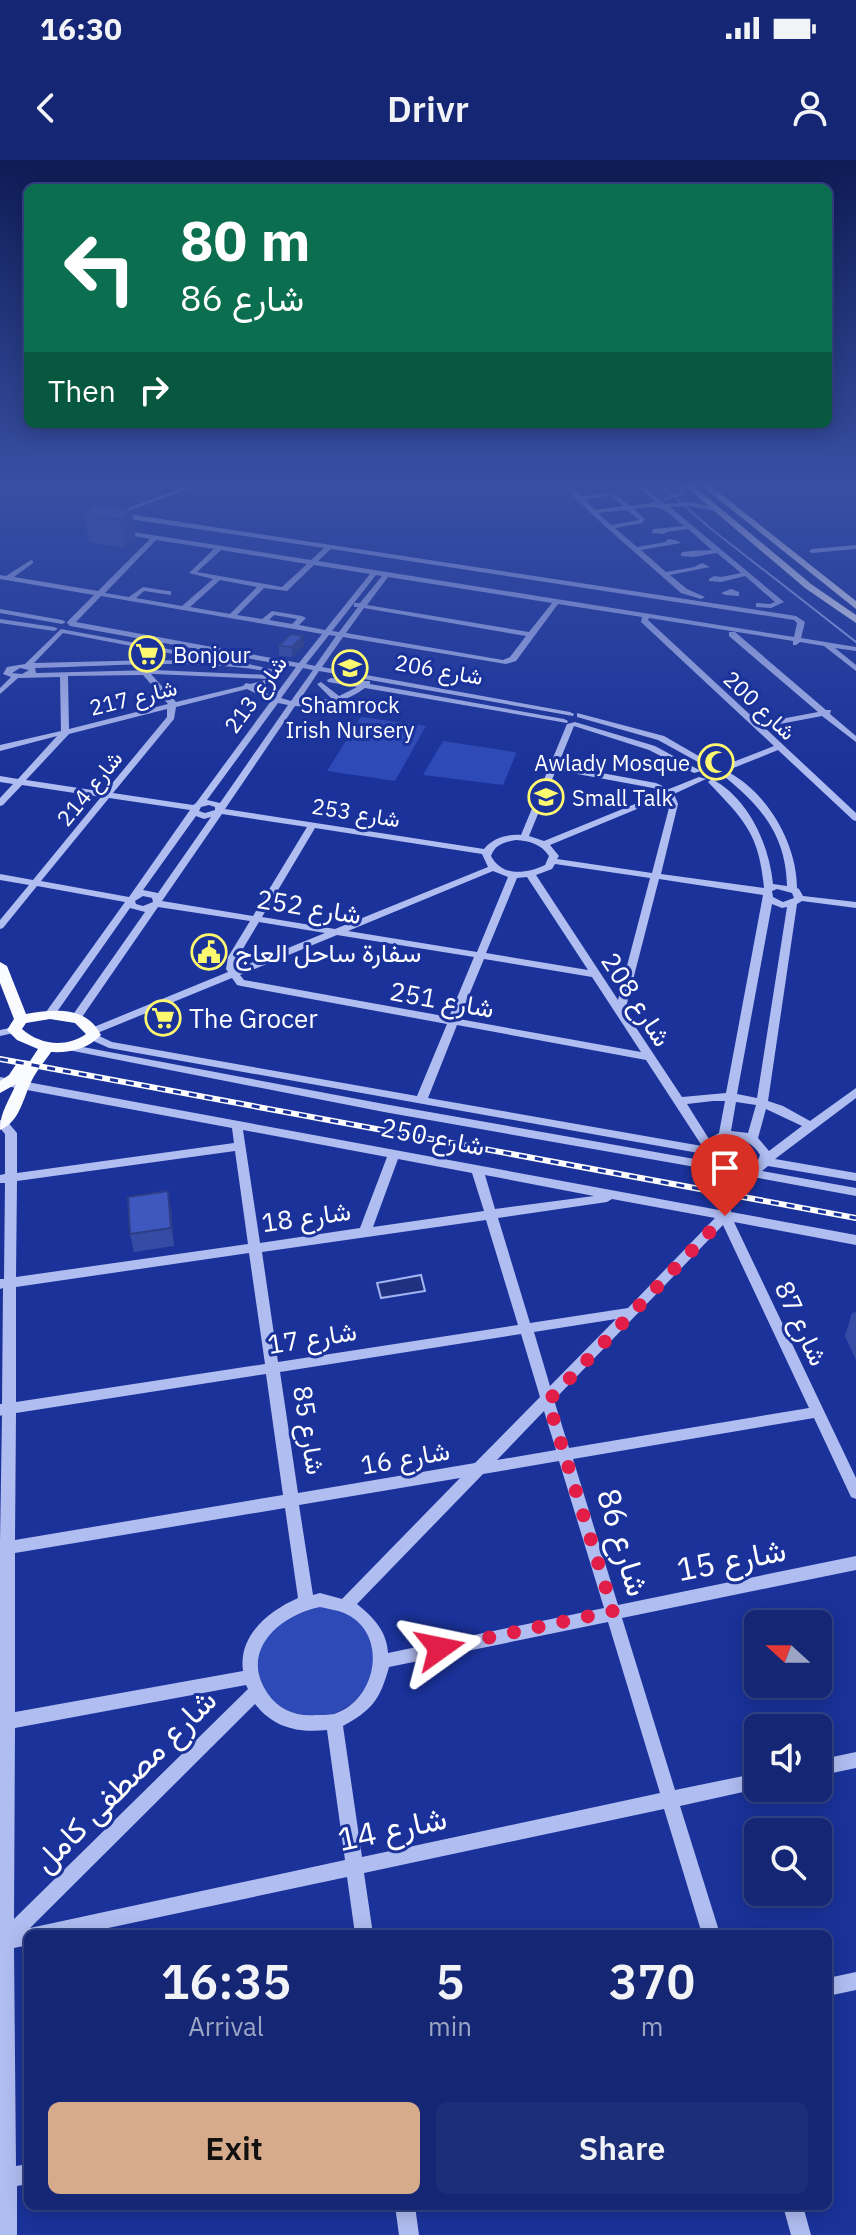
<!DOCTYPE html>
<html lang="en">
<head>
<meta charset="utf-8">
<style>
  :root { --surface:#142674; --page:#1d2e79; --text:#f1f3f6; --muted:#9da5c5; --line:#334386; --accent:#d6ab8b }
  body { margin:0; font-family:"IBM Plex Sans",Vazirmatn,sans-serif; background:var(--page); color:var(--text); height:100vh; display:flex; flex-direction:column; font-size:30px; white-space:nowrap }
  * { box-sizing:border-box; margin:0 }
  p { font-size:26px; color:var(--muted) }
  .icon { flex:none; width:44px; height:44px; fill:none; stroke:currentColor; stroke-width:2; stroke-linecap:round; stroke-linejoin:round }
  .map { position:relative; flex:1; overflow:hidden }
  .side { position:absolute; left:24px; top:1770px; width:808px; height:280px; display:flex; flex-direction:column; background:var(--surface); border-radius:12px; box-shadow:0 4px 20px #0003,0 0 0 2px var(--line) }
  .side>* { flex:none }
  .hud { position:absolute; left:24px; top:24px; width:808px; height:244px; border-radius:12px; box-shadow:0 4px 20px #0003,0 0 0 2px var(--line); background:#0b6e4f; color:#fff; overflow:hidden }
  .needle { width:52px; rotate:291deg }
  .buttons { position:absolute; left:744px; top:1450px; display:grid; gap:16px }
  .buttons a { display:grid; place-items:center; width:88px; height:88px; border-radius:12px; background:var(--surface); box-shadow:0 4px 20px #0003,0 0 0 2px var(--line); font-size:40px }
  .pin { position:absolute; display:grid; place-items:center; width:68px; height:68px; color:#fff; margin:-82px -34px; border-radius:50% 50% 50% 0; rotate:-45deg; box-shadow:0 0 8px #0007 }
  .pin .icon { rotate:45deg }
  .me { position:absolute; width:88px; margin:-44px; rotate:78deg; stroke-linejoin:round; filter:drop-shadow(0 0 6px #0008) }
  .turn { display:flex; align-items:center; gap:28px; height:168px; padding:0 24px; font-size:36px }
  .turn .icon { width:104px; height:104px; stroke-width:2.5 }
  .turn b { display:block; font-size:56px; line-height:68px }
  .then { display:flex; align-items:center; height:76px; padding:0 24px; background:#0003; gap:16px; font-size:30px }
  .eta { display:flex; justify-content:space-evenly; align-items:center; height:136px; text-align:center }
  .eta b { font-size:48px; font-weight:600; line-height:56px }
  .button { display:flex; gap:16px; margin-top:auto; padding:16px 24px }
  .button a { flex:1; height:92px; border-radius:12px; background:var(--accent); color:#111; font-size:32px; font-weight:600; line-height:92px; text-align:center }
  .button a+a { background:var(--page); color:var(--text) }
  .status { display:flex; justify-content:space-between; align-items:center; height:56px; padding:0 40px; background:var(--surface); direction:ltr }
  .status svg { height:22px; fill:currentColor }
  header { display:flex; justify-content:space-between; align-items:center; height:104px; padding:0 24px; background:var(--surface); font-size:36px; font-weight:600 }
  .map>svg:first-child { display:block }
  .green { fill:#2e4ab7 }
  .water { fill:#203181; stroke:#a3b4f3; stroke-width:2 }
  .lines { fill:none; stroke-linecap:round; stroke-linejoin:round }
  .stream { stroke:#a3b4f3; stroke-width:2 }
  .minor { fill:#b0bdf1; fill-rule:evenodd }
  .major { fill:#fafbff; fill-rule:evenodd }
  .rail-casing { stroke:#fff; stroke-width:6 }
  .rail { stroke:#1a329a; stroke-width:3; stroke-dasharray:8; stroke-linecap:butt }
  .wall { fill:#364ca4 }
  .shaded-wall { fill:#2c3e86 }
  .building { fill:#3f58bf; stroke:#2c3e86; stroke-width:2 }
  .route { stroke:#e11d48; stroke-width:14; stroke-dasharray:0 25.2 }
  .labels { text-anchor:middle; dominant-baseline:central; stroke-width:6; stroke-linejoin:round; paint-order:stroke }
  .far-poi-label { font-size:22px; fill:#fff; stroke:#1a329a; text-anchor:start }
  .far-street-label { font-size:22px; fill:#fff; stroke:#1a329a }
  .street-label { font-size:26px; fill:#fff; stroke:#1a329a }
  .poi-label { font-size:26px; fill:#fff; stroke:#1a329a; text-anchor:start }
  .near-street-label { font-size:32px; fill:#fff; stroke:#1a329a }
</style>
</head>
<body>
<div class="status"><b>16:30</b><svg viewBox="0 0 49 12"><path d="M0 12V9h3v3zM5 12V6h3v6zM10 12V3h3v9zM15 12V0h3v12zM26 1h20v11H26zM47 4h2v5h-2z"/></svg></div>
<header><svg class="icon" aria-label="back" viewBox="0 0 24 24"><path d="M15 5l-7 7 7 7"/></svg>Drivr<svg class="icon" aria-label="person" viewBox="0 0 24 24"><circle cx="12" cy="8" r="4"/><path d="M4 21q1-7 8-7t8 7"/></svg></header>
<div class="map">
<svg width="856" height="2075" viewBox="0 0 856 2075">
  <rect width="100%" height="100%" fill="#1a329a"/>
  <path class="green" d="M361,557L426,566L395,621L327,611Z
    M443,581L515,592L516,594L503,625L423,615Z
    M333,1445C341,1449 354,1454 360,1460C408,1512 337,1582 280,1550C268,1543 257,1531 254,1516C252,1508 256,1495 256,1486L302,1446Z"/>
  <path class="water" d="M421,1115L425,1131L381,1138L377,1123Z"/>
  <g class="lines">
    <path class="stream" d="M657,322L710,368L856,482"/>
    <path class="minor" d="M199,322H207L117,355L112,354Z
      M561,322H567L581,336L611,333L612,334L609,336L584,339L595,350L623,346L612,336L615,334L630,346L656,342L632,322H638L665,344L690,342L717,348V350L715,351L690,346L670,347L784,442L771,448L756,447V443L770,444L775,442L745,416L721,422L709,421V419L714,416L721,417L741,413L717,393L693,397L681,396V393C687,390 704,391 712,390L688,369L667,372L664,374L652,373L653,369L684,366C661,347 663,345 634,349L645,359L642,363L615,368L637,387L665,382L668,379L675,380L681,383L641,390L666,412L694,407L702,403L710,407L670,415L687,429L705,437L701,439L681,433L607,368L576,339ZM627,350L639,360L611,365L598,353Z
      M597,322H628L608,326L597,324Z
      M681,322H687L684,335L664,340V338L679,333Z
      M128,354L796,456L805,462L801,478L856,487V491L835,488L856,505V511L824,486L800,482L796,485H793V481L649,458L648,460L759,563L818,552L729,476V472H735L826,550H831L830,554L856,576V582L822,556L764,567L856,653V661L853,660L778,590L726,611H720V607L774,586L641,462L642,457L558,444L516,501L506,504L343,477L322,507L570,552L574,554L573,556L319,511L299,541L332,539L317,524L321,522L339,536L357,527L328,522L327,520L331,518C346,520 355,521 370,521V524L564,559L568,561L567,563L365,528C345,543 320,548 295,546L225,649L484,689C493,678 507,674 521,675L567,564L575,562L655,586L701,611L694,613L649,590L574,566L558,605L656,623L669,629L699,617L706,619L674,634L678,644L661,714L764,728C759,673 744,660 708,622L712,619C749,639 769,684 773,724L787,726C786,676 762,647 725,617L724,615L728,612C768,633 797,684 797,728L799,729L803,736L856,742V748L802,741L797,744L768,941L783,946L810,961L856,928V938L775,999L856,1013V1021L768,1006L762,1011L856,1028V1036L747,1016L735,1017L731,1032V1052L856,1075V1085L734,1062L856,1318V1339L851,1337L814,1258L573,1299L618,1445L856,1396V1410L622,1458L675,1630L758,1613V1628H761L680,1646L720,1774H702L664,1649L364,1713L373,1774H355L347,1717L80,1774H28V1785L14,1788L16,2006L28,2004V2024L17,2026V2075H0V1382L2,1255L0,1256V1244H2L3,1128L0,1129V1119H4L5,1023H0V1015L5,1014V974L0,968V960H6L17,973V1013L234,983L232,968L0,925V917L719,1050V1032L724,1014L718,1011L384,952L63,889L62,887L63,885L67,884L384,944L706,1001L704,994L109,888L89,879L88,877L91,874L88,871L89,869L228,812L226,809L228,797L250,761L158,747L80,860H72L71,858L72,856L145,752L130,748L54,856H46L45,854L46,852L125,742L37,726L3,768L0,769V760L29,725L0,720V714L33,720L101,637L22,625L3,645L0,646V638L13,624L0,622V616L18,619L57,576L0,591V585L61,571L60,517L18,518L0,534V528L11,517L3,514L7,507L25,504L61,469L205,496L209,498L205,500L63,473L34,503L154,500L232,502L235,501L275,510L271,512C197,498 111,506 35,508L36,513L154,510L270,515H273V518L280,520L255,527L274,537L296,507L70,466L67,463L68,461L94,435L0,419V415L6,416L31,400L33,401V403L14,417L98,431L150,379L118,373L117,372L120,370L311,400L324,388L116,357ZM156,380L214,389L189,413L213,419L182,446L136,438L144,431L171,435V431H168L143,427L129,437L105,433ZM331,389L794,460L797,463L794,477L318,401ZM221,390L307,404L282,427L197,412ZM314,405L370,414L325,470L299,465L306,458L302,456L272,451L262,459L237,455L264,428L287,431ZM376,415L382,416L360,443H354V447H358L339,472L332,471ZM388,417L552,443L529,472L367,445ZM220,420L257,427L230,454L190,447ZM101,436L294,469L322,474L299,503L76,462ZM364,448L526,476L510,497L503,500L346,473ZM274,455L297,459L292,464L269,460ZM329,475L336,476L315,506L306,504ZM20,508L29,510L22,514L12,513ZM303,508L313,510L291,541L281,538ZM151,514H154L269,519L250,524L246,523L243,526L176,542ZM143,515L168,544L69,569L68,516ZM247,529L271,541L196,643L193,645L113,633L174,559L176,547ZM278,543L288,545L220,643L207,640ZM167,549V557L105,632L26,620L69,574ZM556,610L653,628L662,633L544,681L529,676ZM666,637L670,644L652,713L557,699L559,696L550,685ZM109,638L190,650L129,737L41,721ZM209,645L215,647V650L205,653L199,651L201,647ZM222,654L307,667L253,756L162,741ZM196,656L204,659L211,657L158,733L143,730ZM315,668L482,694L488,707L335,769L262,757ZM516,680C530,681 541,684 549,696L545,705C526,714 502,717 491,696C495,684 505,682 516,680ZM555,704L650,718L618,840L536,715L552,709ZM493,711L508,717L477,792L348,771ZM527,717L588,810L486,793L517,718ZM659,719L763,735L726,933L682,937L625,851ZM777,729L792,733L794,738L783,742L773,737L772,731ZM143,736L152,738L153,742L143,746L136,744L135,741ZM772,744L782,748L787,747L757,938L737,934ZM259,762L325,773L236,809L238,797ZM337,775L474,797L449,857L244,820L240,815ZM484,799L592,817L641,892L459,859ZM232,818L237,825L241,826L447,864L417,936L112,882L95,874ZM457,865L646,900L702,986L428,938ZM713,941H725L719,973L709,979L687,944ZM736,942L756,945L748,973L731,971ZM766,949L802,966L769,991L758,978ZM243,970L387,997L360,1068L260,1083ZM726,979C742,978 752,982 760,995L757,1003C732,1016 697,997 726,979ZM235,991L248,1084L16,1117L17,1021ZM398,999L472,1013L484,1051L373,1067ZM485,1015L594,1036L495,1049ZM612,1039L715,1058L628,1148L530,1163L498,1058L607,1042ZM486,1060L518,1165L278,1202L262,1092ZM723,1065L809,1248L569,1288L554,1240ZM249,1093L265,1204L16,1242V1127ZM616,1159L550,1226L534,1172ZM521,1174L540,1237L475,1303L298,1333L280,1212ZM266,1214L283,1335L15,1380L16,1253ZM544,1251L556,1290L497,1300ZM559,1301L604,1448L388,1493C387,1471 373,1457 357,1444L483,1314ZM460,1318L342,1439L320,1433L313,1435L299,1345ZM285,1348L298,1438C269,1451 238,1475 243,1511L15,1552V1393ZM320,1447C328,1449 337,1450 344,1453C389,1472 378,1540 334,1554C329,1555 321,1555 316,1555C297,1557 279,1550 268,1534C238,1491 280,1455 320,1447ZM608,1462L660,1633L362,1697L343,1566C372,1550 380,1540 389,1507ZM246,1525L248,1529L14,1759L15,1568ZM255,1544C274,1568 298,1573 327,1570L345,1700L30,1768Z
      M856,385V389L812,393L809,391L812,389Z
      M731,429L739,432V436L725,435L721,433Z
      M0,449L62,460L66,462L62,464L0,453Z
      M0,459L54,467L58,469L54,471L0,463Z
      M577,553L664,576L716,606L709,608L658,580L577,557Z
      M14,867L18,868L19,870L18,872L0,876V870Z
      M856,1592V1608L818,1616V1600Z
      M856,1812V1830L828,1836V1818Z
      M395,2046H415L419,2075H399Z
      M783,2046H803L811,2075H791Z"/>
    <path class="major" d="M680,322H689L811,424L856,455V463L805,428Z
      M697,322H706L856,441V449Z
      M0,802L7,806L26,854C53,849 87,846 101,875C88,889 70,893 51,892C45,901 37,910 32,920C23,938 20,962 0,970C0,952 9,941 16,924L0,933V921L9,915L19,900L30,901L38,889L17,880L7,870L14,859L0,823ZM50,859L75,863L86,874C66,888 40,885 22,869L26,863Z"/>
    <defs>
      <path id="rail" d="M0,899L856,1058"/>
    </defs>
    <use href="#rail" class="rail-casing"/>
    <use href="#rail" class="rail"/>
  </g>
  <path class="wall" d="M128,351L136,379L125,388L89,382L84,354Z
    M279,486H304L292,497L279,496Z
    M171,1049L174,1086L134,1092L130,1074Z
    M856,1152V1200L845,1176L852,1153Z"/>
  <path class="shaded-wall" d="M127,349L128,355L132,352L136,379L125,388L121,360Z
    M303,476L304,486L292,497V487Z
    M168,1031L171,1049L174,1086L171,1068Z"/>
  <path class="building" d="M96,345L127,349L125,351L132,352L121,360L84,354Z
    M291,474L303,476L292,487L279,486Z
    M168,1031L171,1068L130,1074L128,1037Z"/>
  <linearGradient id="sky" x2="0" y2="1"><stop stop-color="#0e1c55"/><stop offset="0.53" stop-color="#384fa3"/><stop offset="1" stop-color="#384fa3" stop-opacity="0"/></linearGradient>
  <rect width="856" height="612" fill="url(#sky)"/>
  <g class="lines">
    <path class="route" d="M440,1488L613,1451L548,1241L725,1056"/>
  </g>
  <defs>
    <symbol id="supermarket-ring" viewBox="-11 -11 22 22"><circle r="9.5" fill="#1a329a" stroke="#fff970" stroke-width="1.5"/><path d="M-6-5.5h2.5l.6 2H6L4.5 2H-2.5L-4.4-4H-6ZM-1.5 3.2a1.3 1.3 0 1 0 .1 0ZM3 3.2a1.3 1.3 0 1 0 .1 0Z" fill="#fff970"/></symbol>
    <symbol id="school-ring" viewBox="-11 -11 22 22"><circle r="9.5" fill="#1a329a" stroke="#fff970" stroke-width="1.5"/><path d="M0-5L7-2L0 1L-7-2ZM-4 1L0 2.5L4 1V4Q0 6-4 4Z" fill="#fff970"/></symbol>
    <symbol id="mosque-ring" viewBox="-11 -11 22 22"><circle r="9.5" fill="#1a329a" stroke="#fff970" stroke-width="1.5"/><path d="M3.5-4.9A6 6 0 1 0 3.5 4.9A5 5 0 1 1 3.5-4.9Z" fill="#fff970"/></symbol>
    <symbol id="civic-ring" viewBox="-11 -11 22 22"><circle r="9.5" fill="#1a329a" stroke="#fff970" stroke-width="1.5"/><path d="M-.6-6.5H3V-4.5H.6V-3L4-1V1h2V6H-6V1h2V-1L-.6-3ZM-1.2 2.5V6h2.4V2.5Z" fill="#fff970"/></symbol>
  </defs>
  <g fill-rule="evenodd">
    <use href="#supermarket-ring" x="127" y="474" width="40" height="40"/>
    <use href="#school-ring" x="330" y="488" width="40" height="40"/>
    <use href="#mosque-ring" x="696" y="582" width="40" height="40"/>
    <use href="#school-ring" x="526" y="617" width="40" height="40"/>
    <use href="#civic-ring" x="189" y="772" width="40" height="40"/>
    <use href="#supermarket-ring" x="143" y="838" width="40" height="40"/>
  </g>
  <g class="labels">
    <g class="far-poi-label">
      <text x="173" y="494">Bonjour</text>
      <text x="350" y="544" text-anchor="middle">Shamrock<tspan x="350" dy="25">Irish Nursery</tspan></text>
      <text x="690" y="602" text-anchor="end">Awlady Mosque</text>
      <text x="572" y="637">Small Talk</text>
    </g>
    <g class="far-street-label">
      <text transform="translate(439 509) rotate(10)">شارع 206</text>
      <text transform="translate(255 534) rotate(-54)">شارع 213</text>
      <text transform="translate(133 537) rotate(-14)">شارع 217</text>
      <text transform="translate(760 545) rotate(43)">شارع 200</text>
      <text transform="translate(89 628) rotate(-51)">شارع 214</text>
      <text transform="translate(356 652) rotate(9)">شارع 253</text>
    </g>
    <g class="street-label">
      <text transform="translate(309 746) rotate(9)">شارع 252</text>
      <text transform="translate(442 839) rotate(10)">شارع 251</text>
      <text transform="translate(637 839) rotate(57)">شارع 208</text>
      <text transform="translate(433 976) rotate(11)">شارع 250</text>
      <text transform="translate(306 1056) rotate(-8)">شارع 18</text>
      <text transform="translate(802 1163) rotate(65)">شارع 87</text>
      <text transform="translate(312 1177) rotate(-9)">شارع 17</text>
      <text transform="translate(310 1270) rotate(81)">شارع 85</text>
      <text transform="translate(405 1297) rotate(-10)">شارع 16</text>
    </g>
    <g class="poi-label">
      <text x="235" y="792">سفارة ساحل العاج</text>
      <text x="189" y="858">The Grocer</text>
    </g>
    <g class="near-street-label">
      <text transform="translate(624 1382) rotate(73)">شارع 86</text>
      <text transform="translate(731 1399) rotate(-11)">شارع 15</text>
      <text transform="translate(124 1620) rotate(-45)">شارع مصطفى كامل</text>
      <text transform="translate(392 1668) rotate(-12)">شارع 14</text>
    </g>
  </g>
</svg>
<div class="buttons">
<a><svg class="needle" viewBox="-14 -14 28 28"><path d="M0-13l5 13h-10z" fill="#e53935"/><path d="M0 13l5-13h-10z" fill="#9da5c5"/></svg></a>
<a><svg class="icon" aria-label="sound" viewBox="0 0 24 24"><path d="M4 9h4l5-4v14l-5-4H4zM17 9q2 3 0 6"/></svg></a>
<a><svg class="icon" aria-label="search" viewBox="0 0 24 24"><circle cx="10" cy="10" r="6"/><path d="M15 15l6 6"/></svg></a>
</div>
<div class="pin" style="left:725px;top:1056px;background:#d93025"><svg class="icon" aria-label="arrive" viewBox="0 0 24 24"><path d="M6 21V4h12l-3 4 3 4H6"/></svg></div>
<svg class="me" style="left:440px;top:1488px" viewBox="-20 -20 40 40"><path d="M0-17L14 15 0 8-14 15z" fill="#e11d48" stroke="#fff" stroke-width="4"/></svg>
<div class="hud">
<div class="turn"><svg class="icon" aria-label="left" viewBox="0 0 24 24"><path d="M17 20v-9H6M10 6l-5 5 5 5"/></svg><div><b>80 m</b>شارع 86</div></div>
<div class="then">Then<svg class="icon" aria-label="right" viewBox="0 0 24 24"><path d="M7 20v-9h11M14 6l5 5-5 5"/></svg></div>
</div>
<section class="side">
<div class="eta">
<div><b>16:35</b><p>Arrival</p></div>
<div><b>5</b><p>min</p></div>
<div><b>370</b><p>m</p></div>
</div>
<div class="button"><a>Exit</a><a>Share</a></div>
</section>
</div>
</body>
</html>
